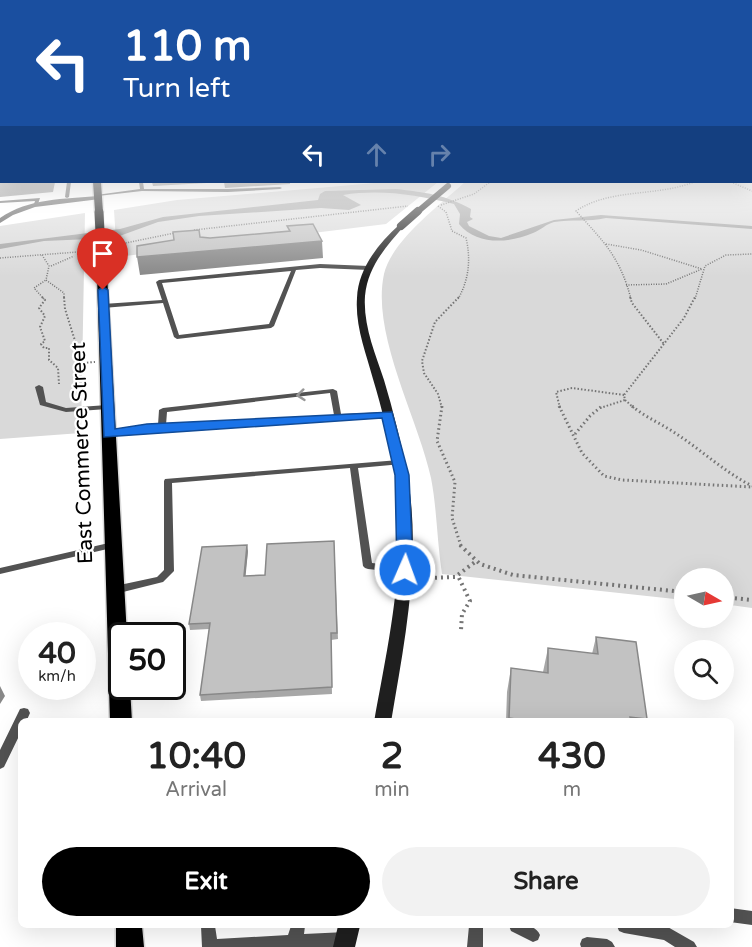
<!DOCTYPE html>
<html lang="en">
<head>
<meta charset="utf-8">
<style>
  :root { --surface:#fff; --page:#f2f2f2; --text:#222; --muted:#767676; --accent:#000 }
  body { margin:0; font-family:"Varela Round",sans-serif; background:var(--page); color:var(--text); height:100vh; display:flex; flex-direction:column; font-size:22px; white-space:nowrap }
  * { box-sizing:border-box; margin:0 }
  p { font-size:20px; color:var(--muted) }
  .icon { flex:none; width:33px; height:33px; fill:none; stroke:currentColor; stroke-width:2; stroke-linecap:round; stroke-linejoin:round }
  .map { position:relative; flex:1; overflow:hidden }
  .drawer { position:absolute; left:18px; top:718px; width:716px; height:210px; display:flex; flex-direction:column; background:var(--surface); border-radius:9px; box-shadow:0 6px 24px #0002 }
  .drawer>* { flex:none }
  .hud { position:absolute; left:0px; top:0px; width:753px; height:183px; box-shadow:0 6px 24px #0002; background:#1a4fa0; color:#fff; overflow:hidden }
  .needle { width:39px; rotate:99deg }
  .buttons { position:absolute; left:674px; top:568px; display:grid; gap:12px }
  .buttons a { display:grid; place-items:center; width:60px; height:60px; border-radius:50%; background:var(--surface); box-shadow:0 6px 24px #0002; font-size:30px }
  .speed { position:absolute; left:18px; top:622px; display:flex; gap:12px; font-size:30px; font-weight:700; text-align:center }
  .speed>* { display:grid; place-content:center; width:78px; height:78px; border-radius:50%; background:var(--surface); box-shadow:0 6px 24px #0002; line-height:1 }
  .speed small { font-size:15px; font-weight:400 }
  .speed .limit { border:3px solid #111; border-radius:9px; background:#fff; color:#111 }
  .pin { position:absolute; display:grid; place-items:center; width:51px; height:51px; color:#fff; margin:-62px -26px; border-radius:50% 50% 50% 0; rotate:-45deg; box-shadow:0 0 6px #0007 }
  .pin .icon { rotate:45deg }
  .me { position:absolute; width:66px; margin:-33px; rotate:2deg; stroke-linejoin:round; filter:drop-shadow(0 0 4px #0008) }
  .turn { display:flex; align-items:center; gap:21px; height:126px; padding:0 24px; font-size:27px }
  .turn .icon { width:78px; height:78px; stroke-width:2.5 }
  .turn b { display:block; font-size:42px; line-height:51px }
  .lanes { display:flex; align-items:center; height:57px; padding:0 24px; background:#0003; justify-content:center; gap:30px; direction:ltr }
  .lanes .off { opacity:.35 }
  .eta { display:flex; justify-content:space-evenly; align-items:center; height:102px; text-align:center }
  .eta b { font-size:36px; font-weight:700; line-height:42px }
  .cta { display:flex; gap:12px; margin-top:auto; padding:12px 24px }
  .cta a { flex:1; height:69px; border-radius:36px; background:var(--accent); color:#fff; font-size:24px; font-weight:700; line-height:69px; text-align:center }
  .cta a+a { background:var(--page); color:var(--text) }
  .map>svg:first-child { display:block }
  .green { fill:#d9d9d9 }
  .water { fill:#a0a0a0 }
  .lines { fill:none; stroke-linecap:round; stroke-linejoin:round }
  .primary-casing { stroke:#dbdbdb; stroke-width:3 }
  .path-far3 { stroke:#747474; stroke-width:1.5; stroke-dasharray:1 1.5; stroke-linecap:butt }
  .path-far2 { stroke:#747474; stroke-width:2; stroke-dasharray:1.5 2; stroke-linecap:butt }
  .path-far1 { stroke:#747474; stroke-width:3; stroke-dasharray:1.5 3; stroke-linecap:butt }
  .path { stroke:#747474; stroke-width:4; stroke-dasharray:2 4; stroke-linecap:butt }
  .service { fill:#525252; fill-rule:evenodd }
  .minor { fill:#525252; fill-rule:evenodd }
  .secondary { fill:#1f1f1f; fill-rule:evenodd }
  .primary { fill:#000; fill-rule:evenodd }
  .primary-bridge-casing { stroke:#dbdbdb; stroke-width:10; stroke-linecap:butt }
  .secondary-bridge-far1 { stroke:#1f1f1f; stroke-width:6 }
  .secondary-bridge { stroke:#1f1f1f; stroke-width:8 }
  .primary-bridge { stroke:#000; stroke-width:9 }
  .wall { fill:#a7a7a7 }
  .shaded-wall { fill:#888 }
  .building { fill:#c2c2c2; stroke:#888; stroke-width:1.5 }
  .oneway { stroke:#979797 }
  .route { fill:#1a73e8; stroke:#114b97; stroke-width:1.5 }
  .labels { text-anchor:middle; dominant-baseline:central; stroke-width:4.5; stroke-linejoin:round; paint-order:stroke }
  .street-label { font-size:21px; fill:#000; stroke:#fff }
</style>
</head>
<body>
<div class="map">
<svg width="752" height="947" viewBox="0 0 752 947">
  <rect width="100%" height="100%" fill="#fff"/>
  <path class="green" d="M752,152V608L723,604V579H684V600L442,574C437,542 437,509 431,478C418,418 371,334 384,274C392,240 440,205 465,182H752Z
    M387,182H438L386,224L117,257L114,210L177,200Z
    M85,213L81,433L0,439V226Z"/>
  <path class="water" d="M396,189C424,192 446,195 471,209L470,217L473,219L467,222L469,226L489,236L501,238L554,220L601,215L752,226V229L606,218C588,222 572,219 554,222C546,224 541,230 533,233C510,243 477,246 459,224L460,214L454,204C417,195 381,189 343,195L361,205L349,210L321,208L199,216L158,222L114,238L44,241L0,249V244L120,229L163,217L318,200L320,194L325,191Z"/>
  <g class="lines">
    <defs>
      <path id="primary" d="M93,182H101L103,212L99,214L95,212Z
        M102,271L107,274L127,636H122V687H130L132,722H110L97,274Z
        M116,926H142L144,947H116Z"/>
    </defs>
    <use href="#primary" class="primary-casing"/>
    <path class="path-far3" d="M731,182L752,191
      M441,205L474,194L490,182
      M438,206L446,212L452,231L466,238C471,259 469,280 458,299
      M194,230L408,206
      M606,244L641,250L702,269
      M111,246L175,233
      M42,255L49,266L46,280L64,293V299
      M0,258L90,251
      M51,266L74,256
      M626,285L666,284L702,269
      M44,299L34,288L46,280
      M631,299C620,257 604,242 576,211C610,188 656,197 694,182
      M695,299L705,266L726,255L752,254"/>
    <path class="path-far2" d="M42,297L45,300L39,308L45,316L40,327L45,341L41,344L44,348H49V360L58,368L59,384
      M64,297L65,309L82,363L95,362
      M630,297L632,303L664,344
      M442,408L438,394L424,373L422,361L435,322L459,297
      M560,408L556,392L572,388L624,395
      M600,408L625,400
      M634,408L625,400L624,395L684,318L695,297"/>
    <path class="path-far1" d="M442,406L437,441L455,482L452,518L461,546
      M559,406L582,453L604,476L622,480L752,487
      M632,406C645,417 658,422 672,431C699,448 723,471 752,486
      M575,434L590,416L602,406"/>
    <path class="path" d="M460,545L480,564L513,575L684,592
      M429,578L455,577L475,562
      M459,578L470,601L462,614L461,630
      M723,597L752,600"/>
    <path class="service" d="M67,182H71L69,197L67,198L65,197Z
      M139,182H143L144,189H228L280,187L282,188L280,189L228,192L142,191L98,196L96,195L140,189Z
      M40,198L38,204L36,205L34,204L35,201L0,203V201Z
      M320,264L369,266L372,268L369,270L320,268L296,270L274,326L271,328L177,339L174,337L163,303L103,308L100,306L103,304L162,300L156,282L159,280ZM291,271L269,324L179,335L162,283Z
      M39,385L43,387L46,402L66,408L107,405L111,407L107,409L66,412L40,405L35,387Z
      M333,389L337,391L341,414L388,412L392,414L388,416L147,430L109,436L105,434L109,432L158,425L159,410L163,408ZM330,393L334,415L166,425L167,412Z
      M399,460H402L403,462L402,464L358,468L372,563L405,567L408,568L410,570L408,572L405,573L368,569L365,568L363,566L350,468L172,483L174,571L163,582L115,594L111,593L110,590L111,587L115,586L157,577L164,570V481L165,479Z
      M113,542L116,543L118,545L116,547L0,574V568Z
      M24,708L28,709L30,713L26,722H21V732L4,767L0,769V750L20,709Z
      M730,908L752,911V925L730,922Z
      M201,926H215L217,939L288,935L291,926H305L304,934L346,932L351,934L353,939L351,944L346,946L337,947H202Z
      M469,926H483V947H467Z
      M509,926C520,925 535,923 540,935L538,940L533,942L511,931Z
      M617,926H666L694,942L697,947H675L664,940L624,933L619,931Z
      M587,937L607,939L612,942L615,947H581L580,944L582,939Z"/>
    <path class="minor" d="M98,196L100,197V199L35,207L13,215L0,223V218C29,198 64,199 98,196Z"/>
    <path class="secondary" d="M399,225L404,226C386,247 368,266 365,296C363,325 375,353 384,380C393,410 401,442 407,473C422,556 405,639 391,722H374C389,639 408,556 395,472C390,441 382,409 373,379C366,353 355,326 357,298C358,269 378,244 399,225Z
      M338,926H360L355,947H333Z"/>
    <use href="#primary" class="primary"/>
    <defs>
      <path id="primary-bridge" d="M99,212L102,274"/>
    </defs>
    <use href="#primary-bridge" class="primary-bridge-casing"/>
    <path class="secondary-bridge-far1" d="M416,213L448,186"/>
    <path class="secondary-bridge" d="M401,226L418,211"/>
    <use href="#primary-bridge" class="primary-bridge"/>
  </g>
  <path class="wall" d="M334,541L338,639L331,640L332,694L201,701L200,695L209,629L190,630L189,624L248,551L245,576L265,575Z
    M596,637L647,719L646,722H506L507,692L511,668L543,672L548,648L592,654Z"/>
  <path class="shaded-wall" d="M0,182H59H55L53,192L0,197Z
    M152,182H224L153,186Z
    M224,182H290V184L225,188Z
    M322,241L323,258L140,275L137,257Z
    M247,545L248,551L245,582L244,576Z
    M0,686L5,696L0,704Z"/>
  <path class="building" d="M0,163H2V182H0Z
    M313,224L322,241L137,257V246L174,240L173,232L199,230L200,237L210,238L290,231L287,226Z
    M334,541L337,633H331L332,687L200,695L210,623L189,624L202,547L247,545L244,576L265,575L267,544Z
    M596,637L636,642L647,719L630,717L631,722H534L509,718L511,668L548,673V648L598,654Z"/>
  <defs><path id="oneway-chevron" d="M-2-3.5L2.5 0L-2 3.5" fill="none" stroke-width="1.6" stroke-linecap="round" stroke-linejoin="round" transform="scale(1.5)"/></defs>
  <use class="oneway" href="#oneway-chevron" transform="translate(301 395) rotate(174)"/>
  <linearGradient id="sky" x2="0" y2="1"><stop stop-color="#8baccb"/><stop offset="0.52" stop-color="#fff"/><stop offset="1" stop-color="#fff" stop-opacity="0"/></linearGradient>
  <rect width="752" height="277" fill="url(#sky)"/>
  <path class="route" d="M103,287L108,290L115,429L147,424L392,412L409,475L413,570L410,574L405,575L397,570L395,475L382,418L104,437L98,290Z"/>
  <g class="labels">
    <g class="street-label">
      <text transform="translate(82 453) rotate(-92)">East Commerce Street</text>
    </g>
  </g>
</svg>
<div class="buttons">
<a><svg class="needle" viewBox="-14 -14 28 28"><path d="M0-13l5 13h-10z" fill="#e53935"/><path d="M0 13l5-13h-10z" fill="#767676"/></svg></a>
<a><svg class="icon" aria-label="search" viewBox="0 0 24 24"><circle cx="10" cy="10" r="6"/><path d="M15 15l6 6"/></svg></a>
</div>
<div class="speed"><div>40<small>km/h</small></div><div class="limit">50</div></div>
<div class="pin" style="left:103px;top:290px;background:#d93025"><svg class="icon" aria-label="arrive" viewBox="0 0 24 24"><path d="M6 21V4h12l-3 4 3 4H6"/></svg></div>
<svg class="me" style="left:405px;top:570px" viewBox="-20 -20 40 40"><circle r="17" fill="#1a73e8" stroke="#fff" stroke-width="3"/><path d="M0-11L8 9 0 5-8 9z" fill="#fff"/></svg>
<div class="hud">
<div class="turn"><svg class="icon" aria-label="left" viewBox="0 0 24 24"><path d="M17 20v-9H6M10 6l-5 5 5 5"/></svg><div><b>110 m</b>Turn left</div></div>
<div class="lanes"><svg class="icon" aria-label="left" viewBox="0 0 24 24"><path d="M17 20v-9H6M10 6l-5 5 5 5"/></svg><svg class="icon off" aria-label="ahead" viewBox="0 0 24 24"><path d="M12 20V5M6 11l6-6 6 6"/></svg><svg class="icon off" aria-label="right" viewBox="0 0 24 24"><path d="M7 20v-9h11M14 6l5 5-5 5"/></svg></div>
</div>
<section class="drawer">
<div class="eta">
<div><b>10:40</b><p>Arrival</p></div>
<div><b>2</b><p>min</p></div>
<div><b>430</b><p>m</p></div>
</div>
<div class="cta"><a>Exit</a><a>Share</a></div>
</section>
</div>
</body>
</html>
